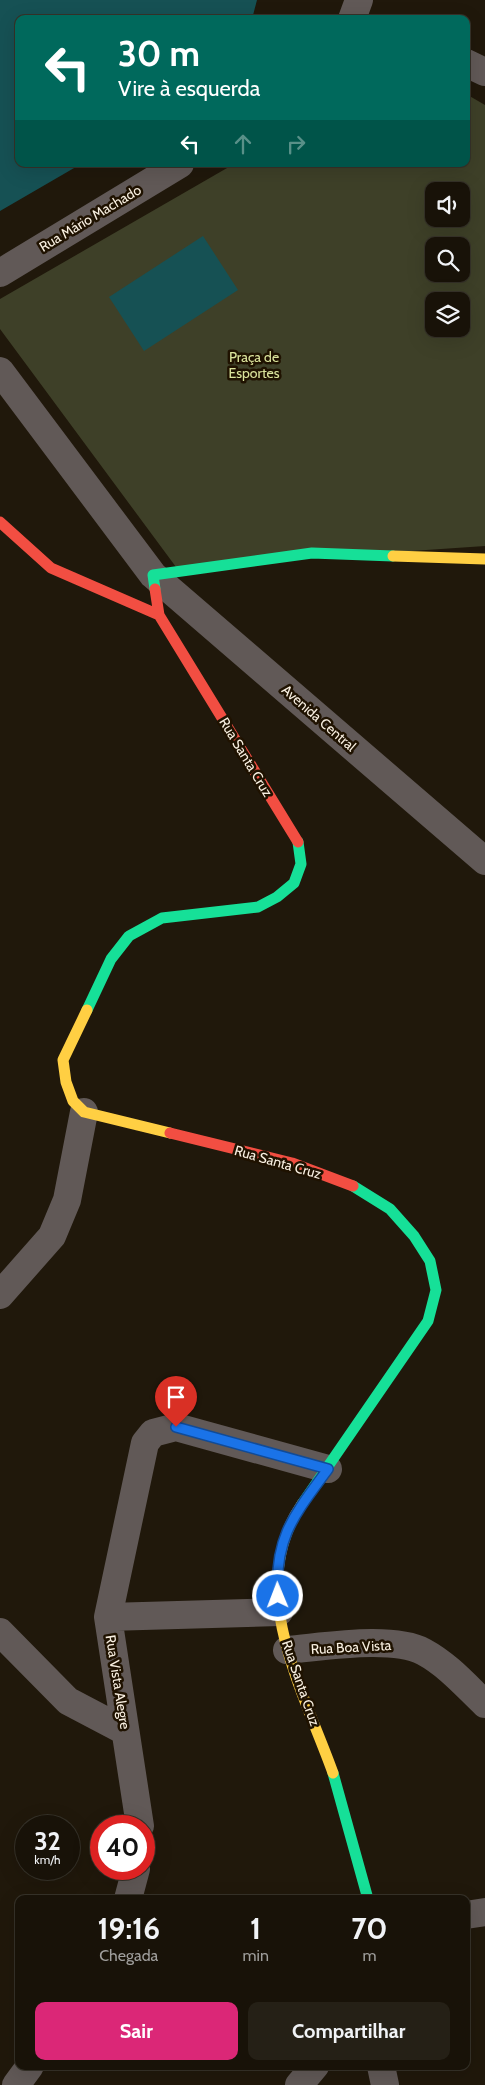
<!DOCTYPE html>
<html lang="pt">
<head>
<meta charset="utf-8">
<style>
  :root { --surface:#181208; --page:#252016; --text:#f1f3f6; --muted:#9f9e9c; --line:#363229; --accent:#db2777 }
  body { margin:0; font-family:Cabin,sans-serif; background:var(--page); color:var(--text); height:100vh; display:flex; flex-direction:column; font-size:19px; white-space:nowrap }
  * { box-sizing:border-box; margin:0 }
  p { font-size:16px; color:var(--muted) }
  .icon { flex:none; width:28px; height:28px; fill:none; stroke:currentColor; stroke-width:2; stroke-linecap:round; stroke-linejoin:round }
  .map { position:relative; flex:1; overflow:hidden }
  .sheet { position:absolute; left:15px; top:1895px; width:455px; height:175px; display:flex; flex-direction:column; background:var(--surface); border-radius:10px; box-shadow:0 5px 20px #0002,0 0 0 1px var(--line) }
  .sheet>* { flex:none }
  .guide { position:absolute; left:15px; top:15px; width:455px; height:152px; border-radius:10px; box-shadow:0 5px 20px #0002,0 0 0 1px var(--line); background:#00695c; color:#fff; overflow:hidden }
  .controls { position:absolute; left:425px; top:182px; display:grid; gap:10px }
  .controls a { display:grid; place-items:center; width:45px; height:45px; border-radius:10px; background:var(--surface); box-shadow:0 5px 20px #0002,0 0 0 1px var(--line); font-size:25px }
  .speed { position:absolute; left:15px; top:1815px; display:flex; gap:10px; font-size:25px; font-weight:700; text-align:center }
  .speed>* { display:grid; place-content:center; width:65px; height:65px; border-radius:50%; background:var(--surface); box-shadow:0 5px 20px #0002,0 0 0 1px var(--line); line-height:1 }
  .speed small { font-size:12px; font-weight:400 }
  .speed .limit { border:8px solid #d22; background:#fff; color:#111 }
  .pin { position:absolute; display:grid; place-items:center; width:42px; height:42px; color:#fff; margin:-51px -21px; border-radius:50% 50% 50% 0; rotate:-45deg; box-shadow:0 0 5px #0007 }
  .pin .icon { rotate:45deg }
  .me { position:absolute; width:55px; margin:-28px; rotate:359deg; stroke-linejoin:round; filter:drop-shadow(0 0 4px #0008) }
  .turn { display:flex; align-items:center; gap:18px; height:105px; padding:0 20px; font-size:22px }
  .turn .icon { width:65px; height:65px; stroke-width:2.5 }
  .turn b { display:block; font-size:35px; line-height:42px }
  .lanes { display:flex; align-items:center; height:48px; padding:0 20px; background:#0003; justify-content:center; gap:25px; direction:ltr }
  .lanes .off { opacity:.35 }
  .eta { display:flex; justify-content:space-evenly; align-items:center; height:85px; text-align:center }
  .eta b { font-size:30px; font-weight:700; line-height:35px }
  .action { display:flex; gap:10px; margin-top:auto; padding:10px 20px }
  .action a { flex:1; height:58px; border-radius:10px; background:var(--accent); color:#fff; font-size:20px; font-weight:700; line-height:58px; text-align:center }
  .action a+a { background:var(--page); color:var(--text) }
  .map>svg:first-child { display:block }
  .green { fill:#3e4028; fill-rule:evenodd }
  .water { fill:#165154 }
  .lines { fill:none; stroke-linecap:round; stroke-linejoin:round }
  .street { stroke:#615957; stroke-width:28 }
  .fast { stroke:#16e098; stroke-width:11 }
  .slow { stroke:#ffcf43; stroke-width:11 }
  .jam { stroke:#f24e42; stroke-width:11 }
  .route-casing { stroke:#114b97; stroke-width:12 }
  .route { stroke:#1a73e8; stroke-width:9 }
  .labels { text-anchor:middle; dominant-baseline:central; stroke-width:5; stroke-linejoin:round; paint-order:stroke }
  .street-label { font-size:14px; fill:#f9f0e1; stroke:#1f1200 }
  .park-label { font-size:14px; fill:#dbe49c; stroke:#1f1200 }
</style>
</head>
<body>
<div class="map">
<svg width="485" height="2085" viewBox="0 0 485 2085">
  <rect width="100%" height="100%" fill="#20180b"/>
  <path class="green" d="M466,94L485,105V546L176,567L0,329V299L234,164H466ZM434,191H461V219H434ZM434,246H461V274H434ZM434,301H461V329H434Z"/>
  <path class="water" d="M0,0H257L252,19H19V164H81L0,211Z
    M203,236L238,290L144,351L109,297Z"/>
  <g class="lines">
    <path class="street" d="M352,19L359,0
      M466,63L485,72
      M0,273L180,164
      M0,371L153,575L485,861
      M0,1295L52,1236L67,1200L84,1112
      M108,1617L145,1443L153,1433L176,1427L328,1469
      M0,1632L68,1701L125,1731
      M287,1650C324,1647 392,1635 424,1652C448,1665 466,1686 485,1704
      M140,1826L108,1617L279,1612
      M128,1899L136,1869
      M466,1915L485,1912
      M381,2066L385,2085
      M16,2085L30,2066
      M299,2085L315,2066"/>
    <path class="fast" d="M155,589L153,575L312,553L393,556
      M87,1010L111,959L129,936L162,918L258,907L277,897L294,883L301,864L298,842
      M302,1504L428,1321L436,1290L430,1261L414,1236L390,1209L353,1186
      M333,1773L368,1899"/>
    <path class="slow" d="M393,556L485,559
      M87,1010L63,1060L66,1082L73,1101L84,1112L170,1133
      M302,1504C244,1588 303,1689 333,1773"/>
    <path class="jam" d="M0,522L51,568L159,615L155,589
      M159,615L298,842
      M170,1133L292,1163L353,1186"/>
  </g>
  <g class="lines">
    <defs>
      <path id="route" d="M176,1427L328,1469C295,1514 274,1537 278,1596"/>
    </defs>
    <use href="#route" class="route-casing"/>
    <use href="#route" class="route"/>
  </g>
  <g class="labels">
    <g class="street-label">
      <text transform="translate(90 218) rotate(-31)">Rua Mário Machado</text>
      <text transform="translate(319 718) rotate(41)">Avenida Central</text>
      <text transform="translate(246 757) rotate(59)">Rua Santa Cruz</text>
      <text transform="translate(278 1162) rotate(16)">Rua Santa Cruz</text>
      <text transform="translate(351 1647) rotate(-3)">Rua Boa Vista</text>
      <text transform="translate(118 1682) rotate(81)">Rua Vista Alegre</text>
      <text transform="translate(301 1683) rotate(71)">Rua Santa Cruz</text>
    </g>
    <g class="park-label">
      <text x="254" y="357">Praça de<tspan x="254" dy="16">Esportes</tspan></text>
    </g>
  </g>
</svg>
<div class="controls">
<a><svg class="icon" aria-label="sound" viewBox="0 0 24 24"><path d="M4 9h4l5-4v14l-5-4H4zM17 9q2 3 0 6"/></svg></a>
<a><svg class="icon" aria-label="search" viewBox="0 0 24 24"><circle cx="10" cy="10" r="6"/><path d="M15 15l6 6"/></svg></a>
<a><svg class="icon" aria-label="layers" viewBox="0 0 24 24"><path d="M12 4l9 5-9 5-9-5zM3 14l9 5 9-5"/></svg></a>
</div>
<div class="speed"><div>32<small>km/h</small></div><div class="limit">40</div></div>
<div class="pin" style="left:176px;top:1427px;background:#d93025"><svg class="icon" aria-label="arrive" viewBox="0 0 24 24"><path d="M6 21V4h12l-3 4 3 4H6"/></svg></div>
<svg class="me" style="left:278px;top:1596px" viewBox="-20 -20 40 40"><circle r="17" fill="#1a73e8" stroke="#fff" stroke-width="3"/><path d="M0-11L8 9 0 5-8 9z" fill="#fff"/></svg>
<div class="guide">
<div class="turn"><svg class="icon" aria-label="left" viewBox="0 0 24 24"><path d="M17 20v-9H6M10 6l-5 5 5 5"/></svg><div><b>30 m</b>Vire à esquerda</div></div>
<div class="lanes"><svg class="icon" aria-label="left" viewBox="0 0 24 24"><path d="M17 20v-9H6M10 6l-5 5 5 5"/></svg><svg class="icon off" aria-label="ahead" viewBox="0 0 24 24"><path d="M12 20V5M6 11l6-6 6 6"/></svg><svg class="icon off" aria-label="right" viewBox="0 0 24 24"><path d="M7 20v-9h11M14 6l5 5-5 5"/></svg></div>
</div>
<section class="sheet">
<div class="eta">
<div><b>19:16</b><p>Chegada</p></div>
<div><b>1</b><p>min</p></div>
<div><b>70</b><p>m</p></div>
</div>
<div class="action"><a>Sair</a><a>Compartilhar</a></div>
</section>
</div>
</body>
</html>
